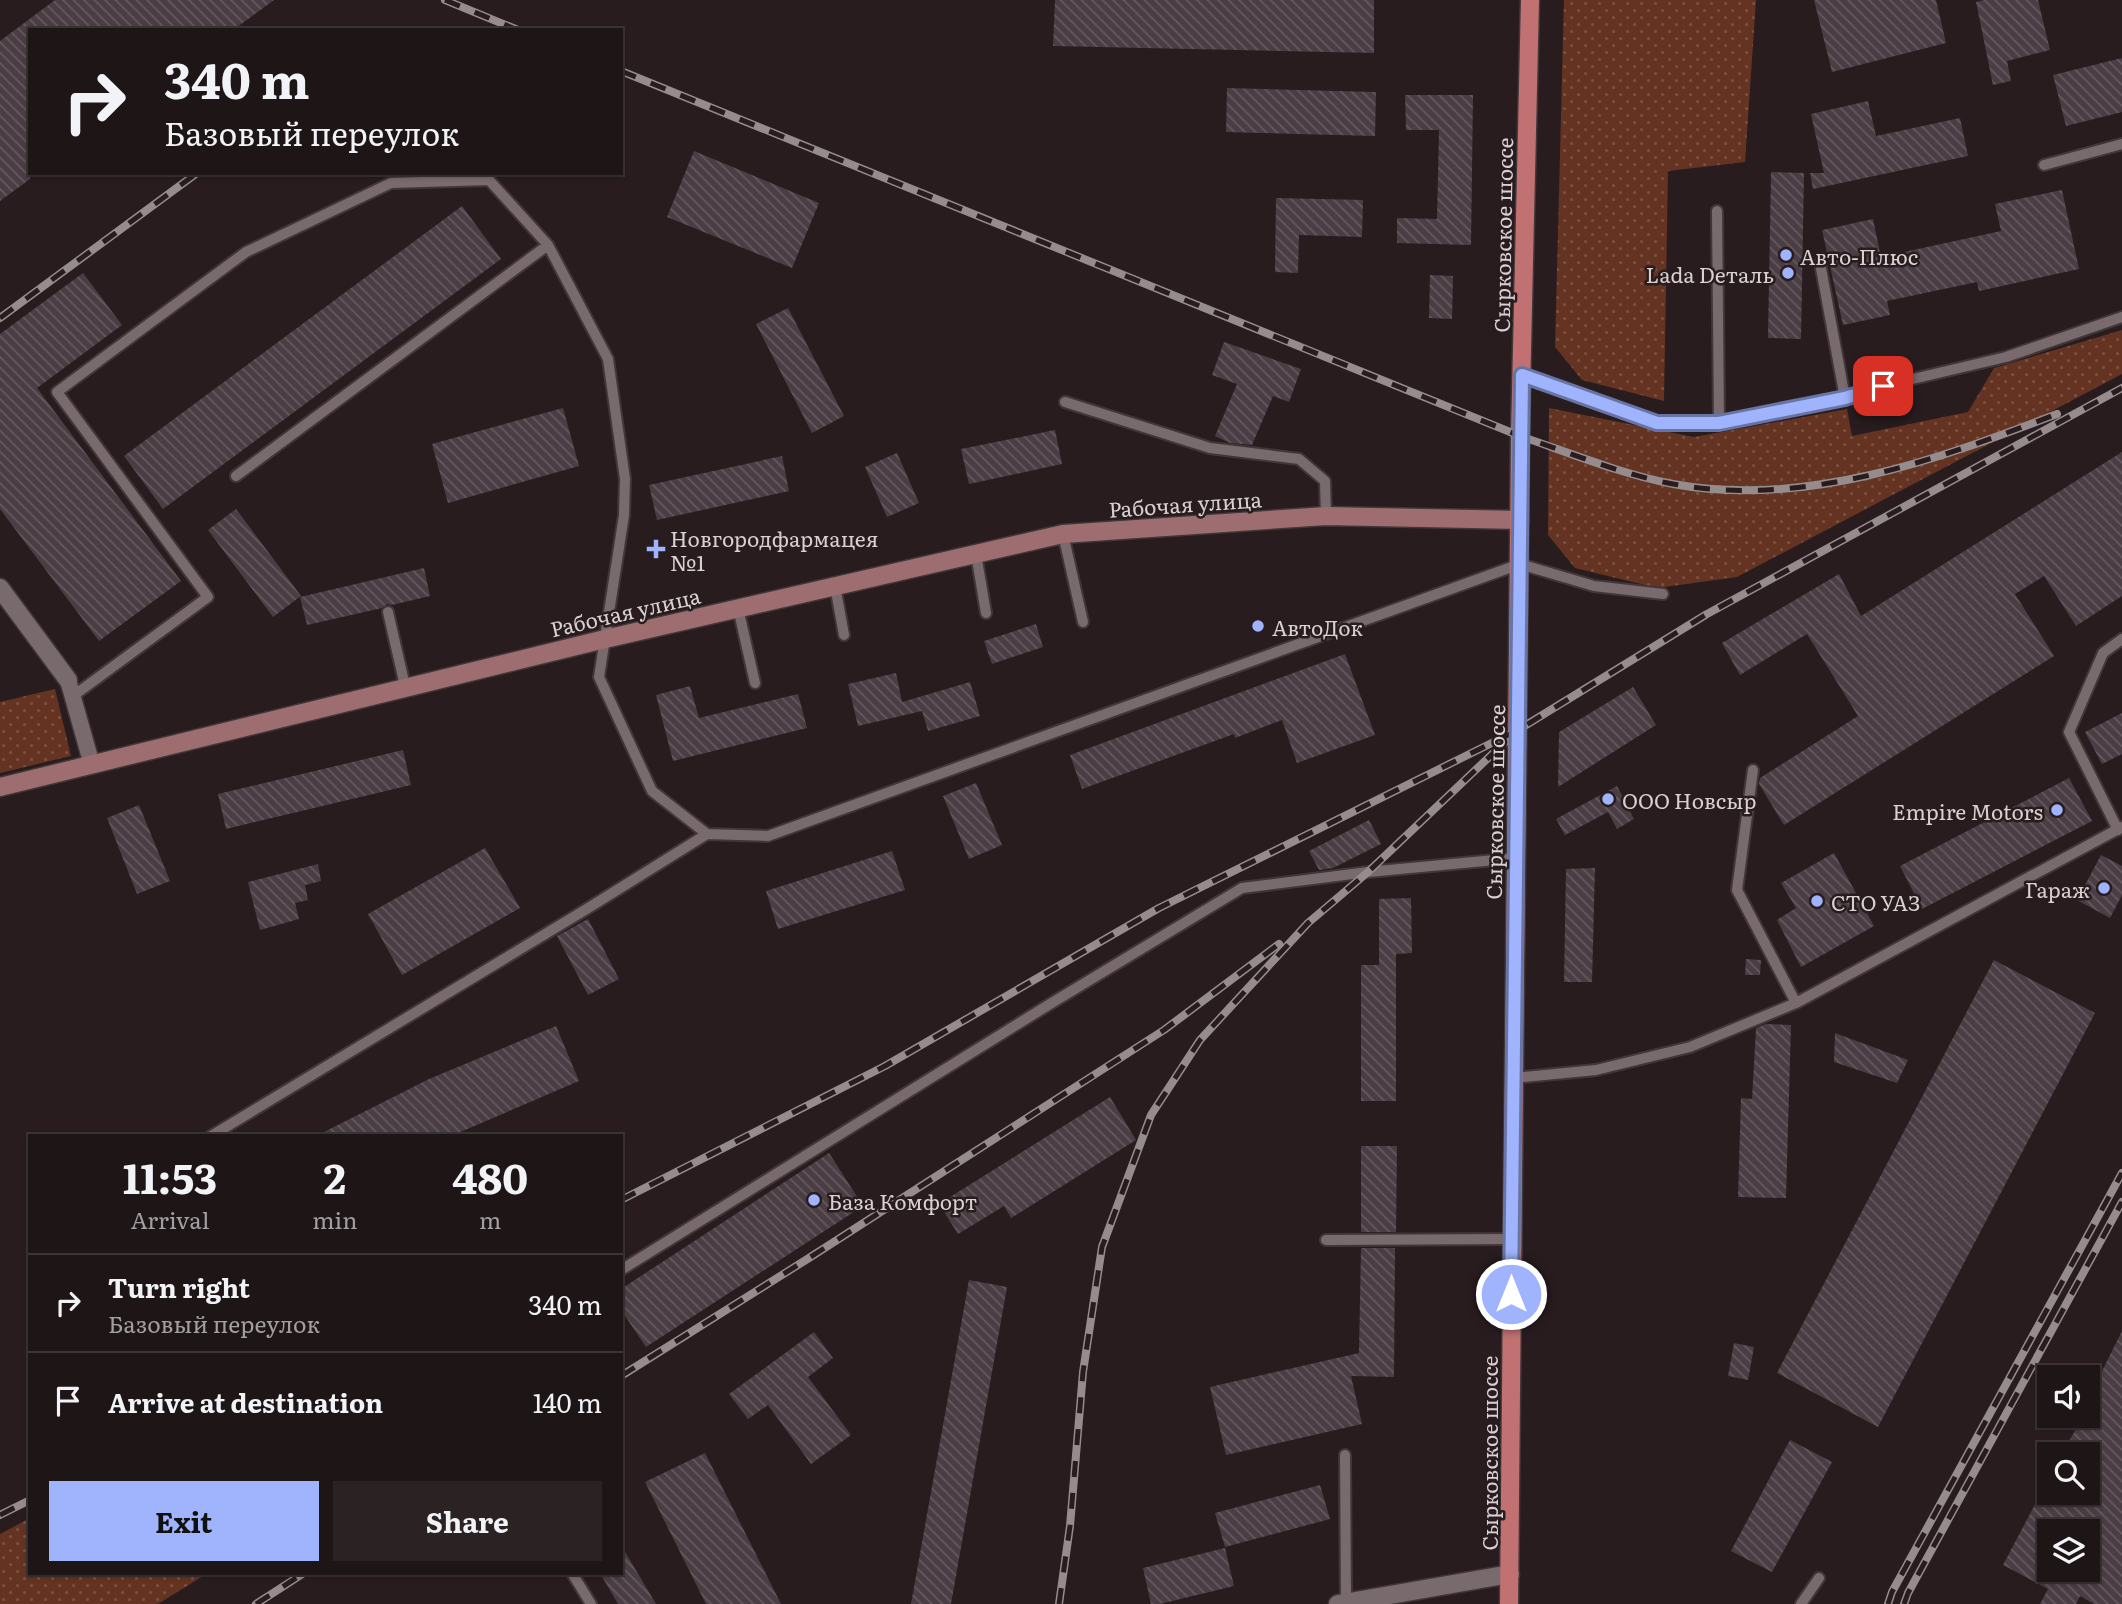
<!DOCTYPE html>
<html lang="en">
<head>
<meta charset="utf-8">
<style>
  :root { --surface:#1e1517; --page:#2b2224; --text:#f1f3f6; --muted:#a19fa1; --line:#3c3436; --accent:#a0b3fd }
  body { margin:0; font-family:Literata,serif; background:var(--page); color:var(--text); height:100vh; display:flex; flex-direction:column; font-size:26px; white-space:nowrap }
  * { box-sizing:border-box; margin:0 }
  p { font-size:23px; color:var(--muted) }
  .icon { flex:none; width:38px; height:38px; fill:none; stroke:currentColor; stroke-width:2; stroke-linecap:round; stroke-linejoin:round }
  .map { position:relative; flex:1; overflow:hidden }
  .side { position:absolute; left:28px; top:1134px; width:595px; height:441px; display:flex; flex-direction:column; background:var(--surface); border-radius:0px; box-shadow:0 2px 5px #0004,0 0 0 2px var(--line) }
  .side>* { flex:none }
  .banner { position:absolute; left:28px; top:28px; width:595px; height:147px; border-radius:0px; box-shadow:0 2px 5px #0004,0 0 0 2px var(--line); background:#1e1517; color:var(--text); overflow:hidden }
  .buttons { position:absolute; left:2037px; top:1365px; display:grid; gap:14px }
  .buttons a { display:grid; place-items:center; width:63px; height:63px; border-radius:0px; background:var(--surface); box-shadow:0 2px 5px #0004,0 0 0 2px var(--line); font-size:35px }
  .pin { position:absolute; display:grid; place-items:center; width:60px; height:60px; color:#fff; margin:-30px; border-radius:14px; box-shadow:0 4px 10px #0006 }
  .me { position:absolute; width:77px; margin:-38px; rotate:0deg; stroke-linejoin:round; filter:drop-shadow(0 0 5px #0008) }
  .turn { display:flex; align-items:center; gap:24px; height:147px; padding:0 21px; font-size:32px }
  .turn .icon { width:91px; height:91px; stroke-width:2.5 }
  .turn b { display:block; font-size:49px; line-height:60px }
  .eta { display:flex; justify-content:space-evenly; align-items:center; height:119px; text-align:center }
  .eta b { font-size:42px; font-weight:700; line-height:49px }
  .primary-button { display:flex; gap:14px; margin-top:auto; padding:14px 21px }
  .primary-button a { flex:1; height:80px; border-radius:0px; background:var(--accent); color:#111; font-size:28px; font-weight:700; line-height:80px; text-align:center }
  .primary-button a+a { background:var(--page); color:var(--text) }
  ul { padding:0; list-style:none }
  li { display:flex; align-items:center; gap:21px; height:98px; padding:0 21px; border-top:2px solid var(--line) }
  li div { flex:1 }
  li b { display:block; font-size:26px }
  li em { font-style:normal }
  .map>svg:first-child { display:block }
  .grass { fill:url(#grass-dots) }
  .building { fill:url(#building-back-hatch); fill-rule:evenodd }
  .lines { fill:none; stroke-linecap:round; stroke-linejoin:round }
  .service-casing { stroke:#413739; stroke-width:14 }
  .pedestrian-casing { stroke:#413739; stroke-width:19 }
  .minor-casing { stroke:#413739; stroke-width:21 }
  .secondary-casing { stroke:#413739; stroke-width:21 }
  .primary-casing { stroke:#413739; stroke-width:21 }
  .service { stroke:#796a6d; stroke-width:10 }
  .pedestrian { stroke:#796a6d; stroke-width:16 }
  .minor { stroke:#796a6d; stroke-width:18 }
  .secondary { stroke:#9d6d6f; stroke-width:18 }
  .primary { stroke:#c17172; stroke-width:18 }
  .rail-casing { stroke:#968c8e; stroke-width:8 }
  .rail { stroke:#281c1f; stroke-width:5; stroke-dasharray:16; stroke-linecap:butt }
  .route-casing { stroke:#6874a4; stroke-width:18 }
  .route { stroke:#a0b3fd; stroke-width:12 }
  .poi-dot { fill:#a0b3fd; stroke:#281c1f; stroke-width:2.5 }
  .labels { text-anchor:middle; dominant-baseline:central; stroke-width:5; stroke-linejoin:round; paint-order:stroke }
  .street-label { font-size:21px; fill:#d9d0d2; stroke:#281c1f }
  .poi-label { font-size:21px; fill:#d9d0d2; stroke:#281c1f; text-anchor:start }
</style>
</head>
<body>
<div class="map">
<svg width="2122" height="1604" viewBox="0 0 2122 1604">
  <defs>
    <pattern id="grass-dots" width="8" height="8" patternUnits="userSpaceOnUse" patternTransform="scale(1.75)"><rect width="8" height="8" fill="#643322"/><path d="M2 2h.1M6 6h.1" fill="none" stroke="#7a5041" stroke-width="1.8" stroke-linecap="round"/></pattern>
    <pattern id="building-back-hatch" width="6" height="6" patternUnits="userSpaceOnUse" patternTransform="scale(1.75)"><rect width="6" height="6" fill="#4a3e44"/><path d="M-1 5l2 2M0 0l6 6M5-1l2 2" fill="none" stroke="#64595e"/></pattern>
  </defs>
  <rect width="100%" height="100%" fill="#281c1f"/>
  <path class="grass" d="M1564,0H1756L1745,162L1668,171L1664,401L1582,380L1555,347Z
    M2122,330V374L1737,577L1657,588L1575,568L1548,535L1549,408L1694,437L1847,409L1852,436L1968,412L1994,368Z
    M55,689L71,756L0,773V702Z
    M30,1518V1573H208L158,1604H0V1534Z"/>
  <path class="building" d="M55,0H274L233,30H30V179L0,201V41Z
    M1055,0H1374V53L1053,46Z
    M1814,0H1936L1946,43L1832,72Z
    M1984,0H2038L2050,50L2007,61L2011,81L1993,85L1976,2Z
    M2122,58V112L2066,126L2053,75Z
    M1227,88L1376,92L1375,136L1226,132Z
    M1405,95H1473L1471,245L1397,243V218L1437,219L1439,130H1406Z
    M1868,101L1876,136L1960,118L1968,156L1813,189L1810,173H1824L1811,114Z
    M694,151L819,203L792,268L667,217Z
    M1771,172L1804,173L1801,339L1768,338Z
    M2062,190L2079,269L1979,291L1977,282L1887,301L1890,315L1843,325L1822,230L1873,219L1881,257L2001,231L1995,204Z
    M1276,198L1363,200L1362,237L1299,235L1298,273L1275,272Z
    M462,206L501,259L163,509L124,456Z
    M83,273L122,325L37,388L181,581L99,641L0,509V334Z
    M1430,275L1453,276L1452,319L1429,318Z
    M788,308L844,416L812,433L756,324Z
    M1224,342L1301,369L1289,402L1273,396L1252,445L1230,443L1215,436L1237,384L1212,375Z
    M563,408L579,466L448,503L432,444Z
    M1055,430L1062,464L969,484L961,449Z
    M2122,452V596L2076,626L2044,576L2015,594L2054,656L1784,825L1759,784L1760,778L1858,716L1807,634L1740,675L1722,643L1839,574L1861,616Z
    M897,453L919,503L887,517L865,467Z
    M782,456L789,491L657,520L649,485Z
    M236,509L301,596L273,617L208,530Z
    M424,568L430,596L392,605L387,604L382,608L307,625L300,597Z
    M1036,624L1043,647L992,664L984,641Z
    M1345,654L1375,735L1297,763L1282,720L1235,738L1234,734L1082,789L1070,755Z
    M896,673L902,702L970,682L980,716L928,731L922,711L858,726L848,684Z
    M690,686L699,718L798,694L807,728L673,761L656,695Z
    M1633,687L1656,725L1558,787L1559,732Z
    M2122,713V754L2102,764L2085,732Z
    M403,750L411,785L226,829L218,794Z
    M2069,778L2092,821L1922,909L1900,866Z
    M976,783L1002,845L969,859L943,796Z
    M1617,786L1634,819L1617,829L1608,812L1565,835L1556,819Z
    M139,805L170,881L137,894L107,818Z
    M1369,820L1381,844L1333,868L1319,870L1309,851Z
    M485,848L520,908L402,975L368,914Z
    M892,851L905,890L778,929L766,891Z
    M1834,853L1874,926L1801,967L1777,920L1796,908L1781,883Z
    M2101,855L2122,866V895L2110,918L2077,900Z
    M318,864L321,881L305,885L308,900L295,903L299,919L260,930L248,882Z
    M1595,868L1592,982H1564L1566,869Z
    M1411,898L1412,953L1396,954V1101H1361V965H1379V899Z
    M588,919L619,979L588,995L557,936Z
    M1746,959L1761,960L1760,975H1745Z
    M1994,960L2095,1013L1878,1427L1777,1373Z
    M1766,1024L1791,1025L1786,1198L1738,1197L1741,1098L1752,1099L1756,1028Z
    M556,1026L579,1081L451,1136H316L429,1079Z
    M1835,1033L1908,1060L1897,1083L1834,1062Z
    M1110,1097L1136,1140L1011,1218L1004,1206L958,1234L939,1204Z
    M1361,1146H1397L1396,1232H1361Z
    M829,1153L863,1206L646,1347L621,1310V1289Z
    M1361,1248H1395L1394,1377L1351,1376L1362,1424L1226,1455L1210,1387L1359,1353Z
    M969,1280L1007,1287L951,1604H911Z
    M2122,1331V1604H2094L2080,1596L2076,1604H2040L2048,1589L2003,1565L2041,1493H2088V1454H2062L2083,1416H2088V1406L2098,1387L2095,1385ZM2049,1531H2088V1570H2049Z
    M814,1332L833,1358L808,1377L851,1435L811,1464L768,1405L748,1419L729,1394Z
    M1734,1343L1754,1347L1748,1380L1728,1376Z
    M1790,1440L1832,1462L1772,1572L1731,1551Z
    M705,1453L781,1604H706L645,1482Z
    M1320,1485L1330,1519L1225,1547L1215,1513Z
    M621,1545L656,1604H618L600,1573H621Z
    M1225,1548L1234,1586L1160,1604H1151L1143,1568Z"/>
  <g class="lines">
    <defs>
      <path id="service" d="M2044,165L2122,144
        M1717,211L1719,423
        M1820,263L1845,398
        M1522,375L1657,423H1719L1845,398L1883,386L2006,357L2122,317
        M1065,402L1210,448L1299,459L1325,481L1326,516
        M236,476L548,245
        M1063,534L1083,622
        M976,554L986,613
        M835,586L844,635
        M738,608L755,683
        M388,612L405,686
        M73,696L208,597L57,392L246,252L391,183L489,180L548,245L608,359L625,479L624,515L599,677L652,791L707,834L768,836L1520,564L1594,586L1663,594
        M1753,770L1737,890L1796,1003
        M2118,830L2069,732L2103,653L2122,639
        M1514,1078L1596,1070L1690,1047L1796,1003L2122,827
        M211,1136L585,910L707,834
        M1326,1240L1511,1239
        M621,1270L1050,1004L1242,888L1368,872L1516,858
        M1345,1455L1346,1603
        M572,1573L591,1604
        M1801,1604L1819,1578"/>
      <path id="pedestrian" d="M68,680L92,765"/>
      <path id="minor" d="M0,588L68,680
        M1338,1604L1510,1574"/>
      <path id="secondary" d="M0,787L605,639L1063,534L1326,516L1520,520"/>
      <path id="primary" d="M1509,1604L1520,436L1530,0"/>
    </defs>
    <use href="#service" class="service-casing"/>
    <use href="#pedestrian" class="pedestrian-casing"/>
    <use href="#minor" class="minor-casing"/>
    <use href="#secondary" class="secondary-casing"/>
    <use href="#primary" class="primary-casing"/>
    <use href="#service" class="service"/>
    <use href="#pedestrian" class="pedestrian"/>
    <use href="#minor" class="minor"/>
    <use href="#secondary" class="secondary"/>
    <use href="#primary" class="primary"/>
    <defs>
      <path id="rail" d="M445,0L518,30
        M621,71L1520,436C1570,453 1621,474 1673,484C1805,508 1936,460 2057,414
        M0,318L197,173
        M621,1200L885,1066L1159,908L1518,730L1707,614L2122,388
        M621,1376L809,1258L1164,1030L1279,944
        M0,1515L30,1500
        M256,1604L304,1573
        M1059,1604L1070,1526L1083,1372L1102,1247L1151,1115L1200,1040L1308,923L1368,872L1505,742
        M1888,1604L1892,1592L2122,1173
        M1904,1604L1908,1593L2122,1202"/>
    </defs>
    <use href="#rail" class="rail-casing"/>
    <use href="#rail" class="rail"/>
  </g>
  <g class="lines">
    <defs>
      <path id="route" d="M1511,1294L1522,375L1657,423H1719L1845,398L1883,386"/>
    </defs>
    <use href="#route" class="route-casing"/>
    <use href="#route" class="route"/>
  </g>
  <g class="poi-dot">
    <circle cx="1786" cy="255" r="7"/>
    <circle cx="1788" cy="273" r="7"/>
    <path d="M652.5 538.5h7v7h7v7h-7v7h-7v-7h-7v-7h7z"/>
    <circle cx="1258" cy="626" r="7"/>
    <circle cx="1608" cy="799" r="7"/>
    <circle cx="2057" cy="810" r="7"/>
    <circle cx="2104" cy="888" r="7"/>
    <circle cx="1817" cy="901" r="7"/>
    <circle cx="814" cy="1200" r="7"/>
  </g>
  <g class="labels">
    <g class="street-label">
      <text transform="translate(1502 235) rotate(-89)">Сырковское шоссе</text>
      <text transform="translate(1185 503) rotate(-4)">Рабочая улица</text>
      <text transform="translate(625 611) rotate(-13)">Рабочая улица</text>
      <text transform="translate(1494 802) rotate(-89)">Сырковское шоссе</text>
      <text transform="translate(1488 1453) rotate(-90)">Сырковское шоссе</text>
    </g>
    <g class="poi-label">
      <text x="1800" y="255">Авто-Плюс</text>
      <text x="1774" y="273" text-anchor="end">Lada Dеталь</text>
      <text x="670" y="537">Новгородфармацея<tspan x="670" dy="24">№1</tspan></text>
      <text x="1272" y="626">АвтоДок</text>
      <text x="1622" y="799">ООО Новсыр</text>
      <text x="2043" y="810" text-anchor="end">Empire Motors</text>
      <text x="2090" y="888" text-anchor="end">Гараж</text>
      <text x="1831" y="901">СТО УАЗ</text>
      <text x="828" y="1200">База Комфорт</text>
    </g>
  </g>
</svg>
<div class="buttons">
<a><svg class="icon" aria-label="sound" viewBox="0 0 24 24"><path d="M4 9h4l5-4v14l-5-4H4zM17 9q2 3 0 6"/></svg></a>
<a><svg class="icon" aria-label="search" viewBox="0 0 24 24"><circle cx="10" cy="10" r="6"/><path d="M15 15l6 6"/></svg></a>
<a><svg class="icon" aria-label="layers" viewBox="0 0 24 24"><path d="M12 4l9 5-9 5-9-5zM3 14l9 5 9-5"/></svg></a>
</div>
<div class="pin" style="left:1883px;top:386px;background:#d93025"><svg class="icon" aria-label="arrive" viewBox="0 0 24 24"><path d="M6 21V4h12l-3 4 3 4H6"/></svg></div>
<svg class="me" style="left:1511px;top:1294px" viewBox="-20 -20 40 40"><circle r="17" fill="#a0b3fd" stroke="#fff" stroke-width="3"/><path d="M0-11L8 9 0 5-8 9z" fill="#fff"/></svg>
<div class="banner">
<div class="turn"><svg class="icon" aria-label="right" viewBox="0 0 24 24"><path d="M7 20v-9h11M14 6l5 5-5 5"/></svg><div><b>340 m</b>Базовый переулок</div></div>
</div>
<section class="side">
<div class="eta">
<div><b>11:53</b><p>Arrival</p></div>
<div><b>2</b><p>min</p></div>
<div><b>480</b><p>m</p></div>
</div>
<ul>
<li><svg class="icon" aria-label="right" viewBox="0 0 24 24"><path d="M7 20v-9h11M14 6l5 5-5 5"/></svg><div><b>Turn right</b><p>Базовый переулок</p></div><em>340 m</em></li>
<li><svg class="icon" aria-label="arrive" viewBox="0 0 24 24"><path d="M6 21V4h12l-3 4 3 4H6"/></svg><div><b>Arrive at destination</b></div><em>140 m</em></li>
</ul>
<div class="primary-button"><a>Exit</a><a>Share</a></div>
</section>
</div>
</body>
</html>
